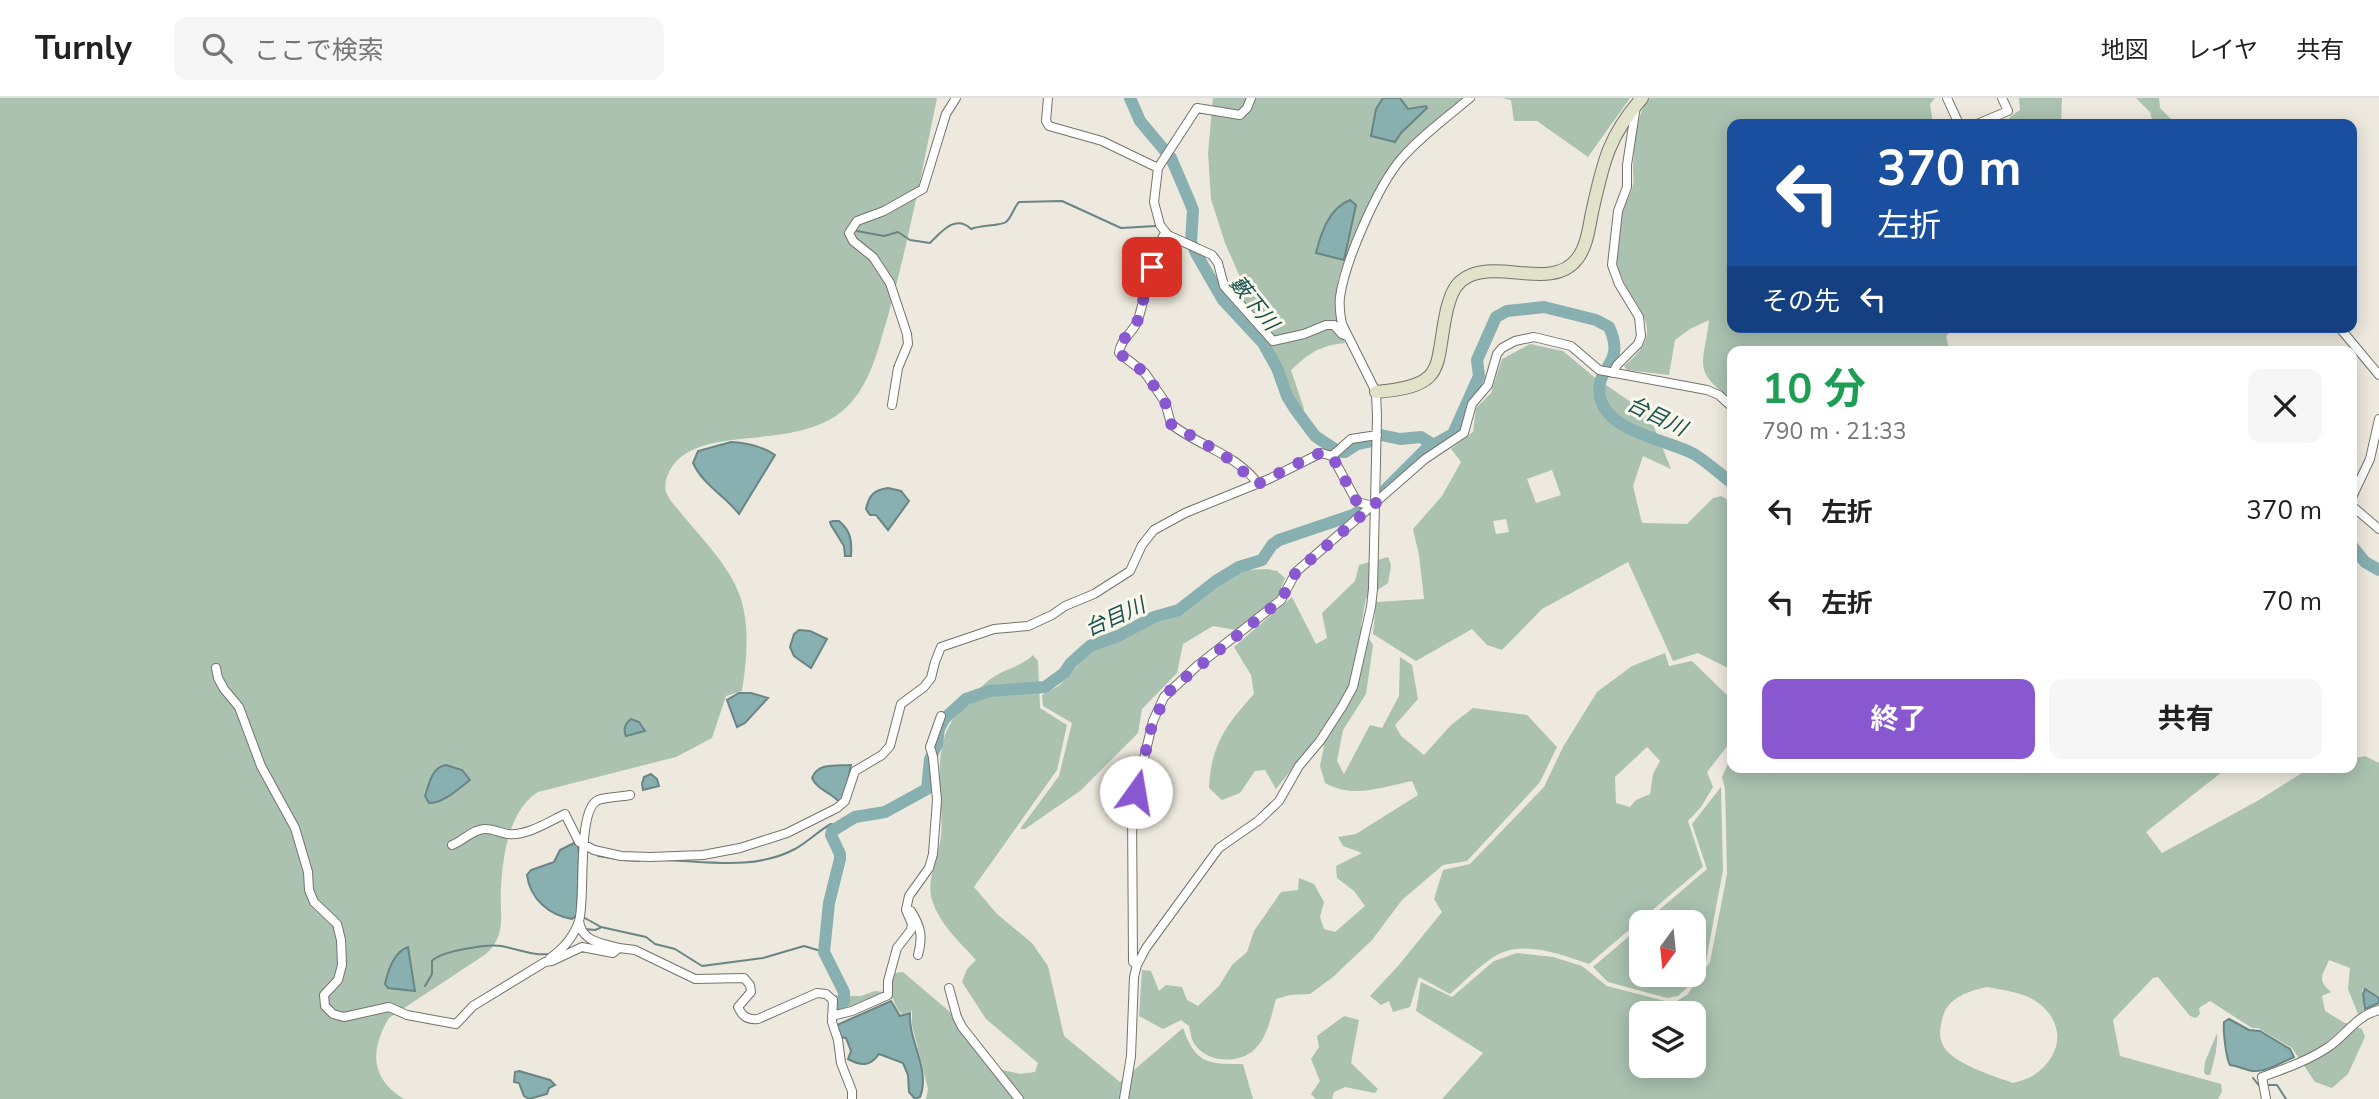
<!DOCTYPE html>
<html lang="ja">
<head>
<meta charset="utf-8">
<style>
  :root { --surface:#fff; --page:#f6f6f6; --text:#222; --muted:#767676; --line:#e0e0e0; --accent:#8958d1 }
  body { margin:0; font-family:"Nunito Sans","Noto Sans JP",sans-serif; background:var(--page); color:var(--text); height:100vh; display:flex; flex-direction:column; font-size:26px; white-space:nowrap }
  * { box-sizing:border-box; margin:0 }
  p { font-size:23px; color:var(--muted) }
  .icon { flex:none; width:38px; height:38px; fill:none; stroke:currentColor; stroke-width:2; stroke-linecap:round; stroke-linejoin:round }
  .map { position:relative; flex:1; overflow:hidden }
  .panel { position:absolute; left:1727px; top:248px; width:630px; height:427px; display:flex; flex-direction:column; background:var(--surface); border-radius:14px; box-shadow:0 4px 18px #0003 }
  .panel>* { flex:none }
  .hud { position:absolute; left:1727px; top:21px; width:630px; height:214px; border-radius:14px; box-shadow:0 4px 18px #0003; background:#1a4fa0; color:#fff; overflow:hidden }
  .needle { width:46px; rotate:195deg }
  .fabs { position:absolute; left:1629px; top:812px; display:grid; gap:14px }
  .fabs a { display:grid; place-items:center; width:77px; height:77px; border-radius:14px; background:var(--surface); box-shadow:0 4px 18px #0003; font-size:35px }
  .pin { position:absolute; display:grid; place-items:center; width:60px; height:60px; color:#fff; margin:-30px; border-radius:14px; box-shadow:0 4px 10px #0006 }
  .me { position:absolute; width:77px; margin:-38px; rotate:13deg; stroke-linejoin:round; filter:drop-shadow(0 0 5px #0008) }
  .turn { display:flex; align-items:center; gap:24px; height:147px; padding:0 35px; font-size:32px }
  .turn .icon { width:91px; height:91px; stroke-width:2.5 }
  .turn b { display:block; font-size:49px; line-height:60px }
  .then { display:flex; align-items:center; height:66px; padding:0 35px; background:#0003; gap:14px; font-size:26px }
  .round { display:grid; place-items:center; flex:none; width:74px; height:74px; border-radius:14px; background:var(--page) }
  .head { display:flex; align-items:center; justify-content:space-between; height:119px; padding:0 35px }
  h1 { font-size:42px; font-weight:700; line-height:52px; color:#1e9e55 }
  .primary-button { display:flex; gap:14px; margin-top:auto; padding:14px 35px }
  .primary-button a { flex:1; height:80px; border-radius:14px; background:var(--accent); color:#fff; font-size:28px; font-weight:700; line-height:80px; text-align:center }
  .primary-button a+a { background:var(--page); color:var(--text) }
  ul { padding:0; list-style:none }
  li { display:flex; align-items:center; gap:21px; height:91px; padding:0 35px }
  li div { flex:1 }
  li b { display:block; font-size:26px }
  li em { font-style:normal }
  header { display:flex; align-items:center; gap:42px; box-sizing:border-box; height:98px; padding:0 35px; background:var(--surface); border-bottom:2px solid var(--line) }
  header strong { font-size:33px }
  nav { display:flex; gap:38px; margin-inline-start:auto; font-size:24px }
  .search { width:490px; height:63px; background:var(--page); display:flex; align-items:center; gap:18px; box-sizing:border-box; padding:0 24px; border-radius:14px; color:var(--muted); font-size:26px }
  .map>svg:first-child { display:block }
  .green { fill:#abc2b0; fill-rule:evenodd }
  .water { fill:#88b0b0; stroke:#698584; stroke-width:2 }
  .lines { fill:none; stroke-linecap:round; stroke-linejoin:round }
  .stream { stroke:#698584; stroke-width:2 }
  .river { stroke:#88b0b0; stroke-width:12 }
  .street-casing { stroke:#757369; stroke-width:10 }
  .secondary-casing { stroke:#757369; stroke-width:14 }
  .street { stroke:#fff; stroke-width:8 }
  .secondary { stroke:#e0e2c9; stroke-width:12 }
  .route { stroke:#8958d1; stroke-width:12; stroke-dasharray:0 21.6 }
  .labels { text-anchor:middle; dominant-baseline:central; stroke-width:6; stroke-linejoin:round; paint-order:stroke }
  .water-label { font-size:21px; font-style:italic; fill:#185252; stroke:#faf7eb }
</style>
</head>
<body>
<header>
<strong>Turnly</strong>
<div class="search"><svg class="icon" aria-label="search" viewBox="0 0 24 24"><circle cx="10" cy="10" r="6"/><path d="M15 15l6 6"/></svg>ここで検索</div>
<nav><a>地図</a><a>レイヤ</a><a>共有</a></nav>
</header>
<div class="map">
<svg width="2379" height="1001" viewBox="0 0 2379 1001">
  <rect width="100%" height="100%" fill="#ede9de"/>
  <path class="green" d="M0,0H937C922,73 908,146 888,218C879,247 873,277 854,301C806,363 689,317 667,379C665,383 665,390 666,394C670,404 679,412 685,420C705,444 729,468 740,498C750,528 747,562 742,593L726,598L712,640L676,659L538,694C509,712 503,757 501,789C499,816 508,835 486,856L389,920C370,952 370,980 404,1001H0Z
    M1213,0H1466L1398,60L1372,98L1338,181L1335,211L1345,245C1318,248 1310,255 1291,272L1304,311L1302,315L1291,298L1274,257L1238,213L1244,188L1225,145L1211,101L1208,55Z
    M1502,0H1630L1588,59L1537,23H1514L1511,2Z
    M1650,0H1935L1930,6L1933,26H1732V229H1954L1946,238L1950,254H1732V301C1691,273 1704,266 1709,222L1690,231L1675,242L1669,277L1627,272L1624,268C1676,227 1625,206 1617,165C1614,149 1619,122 1625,107C1627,101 1632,94 1633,87C1634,82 1633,76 1633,71C1634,49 1635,16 1650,0Z
    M2019,0H2062L2061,26H2011L2009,20L2020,12Z
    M2136,0H2159L2160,10L2176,26H2153L2150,14Z
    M1530,246L1563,253L1593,278L1638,309L1652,324L1671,371L1643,358L1633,388L1642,425L1687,426L1713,400L1721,398L1732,404V572L1698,555L1673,563L1628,464L1542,511L1502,552L1487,547L1472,531L1416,563L1373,536L1376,504L1424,501L1419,457L1413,431L1442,398L1461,364L1451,351L1473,334L1476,310L1491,295L1502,261ZM1552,372L1561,397L1536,405L1527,381ZM1506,421L1509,434L1496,436L1493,423Z
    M1388,459L1391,467L1388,485L1366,500L1361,528L1373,547L1366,596L1343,632L1337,663L1344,676L1370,627L1382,630L1399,598L1400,559L1412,567L1418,601L1395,627L1401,638L1424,657L1451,627L1473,610L1527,617L1557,649L1540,684L1467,763L1443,767L1402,802L1372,842L1333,879L1310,896L1290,897L1276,901C1271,918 1268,938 1255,951C1240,966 1209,965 1196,948C1191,943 1191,935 1189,928L1181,922L1163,931L1139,918L1142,872L1151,873L1159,893L1166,887L1182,889L1187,902L1198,908L1219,888L1232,867L1247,854L1254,833L1281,794L1298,792L1299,780L1314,786L1324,804L1320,819L1324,831L1335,834L1365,808L1354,793L1337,780L1336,768L1362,755L1343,748L1338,739L1356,736L1418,697L1412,683C1382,689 1353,701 1325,685L1320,668L1324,648L1318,637L1276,691L1265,672L1255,673L1240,695L1222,702L1209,690C1211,647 1226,627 1254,596L1251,577L1234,549L1292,499L1316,546L1327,540L1322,515L1355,483L1359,467Z
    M1267,471L1277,473L1285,480L1278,498L1236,532L1213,528L1183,546L1177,575L1142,611L1138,635L1080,693L1025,731H1020L1059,678L1072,625L1043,608L1042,597L1060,587L1090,554L1152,526L1184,516L1229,480L1247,472Z
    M1665,555L1669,568L1692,563L1732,602V642L1707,674L1713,689L1701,709L1688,723L1703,769L1589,866C1560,856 1520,840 1492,860C1477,870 1464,884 1450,896L1419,879L1410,909L1393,914L1389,903L1381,907L1370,898L1398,868L1442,814L1434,801L1443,772L1470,766L1544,689L1563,649L1597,594L1632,568ZM1647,649L1660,663L1653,676L1650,696L1636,702L1630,709L1616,705L1615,679Z
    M1033,557L1038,563L1040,610L1067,627L1057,672L974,789L997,816L1032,845L1048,868L1064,938L1120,984L1183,930C1196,966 1207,966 1243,966L1253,1001H926L928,991L912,927V913L902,916C891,905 889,888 895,875L903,874L950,914L957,927L989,969L1020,976L1035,974L1038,965L986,921L962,884L967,871L976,862C959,843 940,827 932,802C926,782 938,760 941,739C944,702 931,655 952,623C958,614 982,586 992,580C1006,570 1019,570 1033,557Z
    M1732,657V670H2227L2146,734L2162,755L2259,702L2310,670H2352V661L2365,658L2379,665V898L2362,891L2364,913L2358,916L2348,891L2350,870L2329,862C2323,877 2316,881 2331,894L2322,898L2325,913L2343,924L2362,931L2365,939L2348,976L2332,990L2315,984L2292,950L2258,930H2252L2210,903L2199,910L2200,916L2196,920L2190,918L2158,879L2153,880L2113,922L2120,958L2221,986L2222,993L2218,1001H1442L1483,955L1416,913L1421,884L1452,899L1494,863L1517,855L1553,859L1582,868L1607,888L1665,903L1675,904L1687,897L1710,864L1727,776L1725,691L1722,679ZM1987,889C2002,892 2021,894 2034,902C2066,922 2064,957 2034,977C2028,981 2020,983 2013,985C1994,978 1949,965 1942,945C1938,936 1941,927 1943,918C1949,899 1969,893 1987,889ZM1642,915H1694V968H1642Z
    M1721,689L1723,772L1706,863L1693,884L1678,898L1667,900L1608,884L1593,869L1641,828L1642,877H1694V824H1645L1707,771L1692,726Z
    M875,893L884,894L867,904L835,913L833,898L846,895L847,898H861Z
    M1344,918L1359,922L1351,965L1378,991L1375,995L1345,989L1334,994L1332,1001H1316L1311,996L1320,983L1311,961L1319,949L1317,938Z
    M2217,935C2218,950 2214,963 2210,977H2206L2204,974L2205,964Z"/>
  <path class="water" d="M1383,0H1400L1408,11L1426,8L1427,10L1401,35L1395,44L1371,38L1376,11Z
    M1350,102L1356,107L1344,162L1316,155C1321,135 1329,110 1350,102Z
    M731,344C748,345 762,348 775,357L739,416C724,397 703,387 693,365L698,353Z
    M888,390L901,393L909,403L888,432L876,417H870L866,411C869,397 874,392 888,390Z
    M833,423H839C851,433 852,443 851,458H845L844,448L831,427L830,424Z
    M799,532L810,533L827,541L811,570L794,558L790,549L794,536Z
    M739,595H751L768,600L745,625L737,629L727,602Z
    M631,621L639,624L645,633L626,638C623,632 625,625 631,621Z
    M446,667L462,672L470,682C458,691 444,705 429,705L425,698C429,686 432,669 446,667Z
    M851,667L845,698L840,705C832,694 818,693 812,680C818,664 837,668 851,667Z
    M651,676L657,681L659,688L643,692L642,686L644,679Z
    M574,745L578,748L579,755L577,817L572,821C549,817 530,801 527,777L531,772L554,764L560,752Z
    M408,849L415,893L388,890L385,886C388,872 394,854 408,849Z
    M2365,891L2379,900V905L2365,911L2363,896Z
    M891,903L900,918L910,915C908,943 931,972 920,999L915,1001L909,994L908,977L903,965L879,956C870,969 861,968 848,961L851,953L846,940L839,939L837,927Z
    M2229,921L2249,932L2260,933L2290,951L2294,959C2283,964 2266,974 2253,973C2246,972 2238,968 2230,967C2226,961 2223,932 2224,924Z
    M519,973L550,982L555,987L549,990L547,996L529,1001L524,998L519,985L514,984L515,974Z"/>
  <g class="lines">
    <path class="stream" d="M857,133L884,138L898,134L910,142L930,145C941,134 955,116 971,131C980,127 1001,128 1006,124C1012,119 1014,109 1019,104L1062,103L1121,130L1156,128
      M598,758L618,761
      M623,762L639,763
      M662,762C707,763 753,773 795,751C808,744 818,733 831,726L839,729
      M583,819L601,829L646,839L655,846L675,851L702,868L763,860L804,848L824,854
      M585,831L595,832L600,830
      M425,888L432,876V863C440,853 488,846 501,848C518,851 533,858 550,856
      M2253,980L2261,990
      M2269,987H2277L2286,1001"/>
    <path class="river" d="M1130,0L1140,23L1171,60L1189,102L1193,112L1191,144L1197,157L1223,202L1263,245L1277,270L1287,298L1295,311L1315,338L1339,354H1345L1357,346L1372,343
      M1381,337L1400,341L1421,339L1432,346
      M1386,391L1426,351L1453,336L1479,278L1477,262L1496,219L1507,213L1544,209L1596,222L1609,229C1627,268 1594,268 1600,299C1607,334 1668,342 1694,356C1707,364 1720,376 1732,385
      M2352,448L2365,464L2379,472
      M837,912L844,903V894L824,854L829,805L840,761V756L831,737L832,733L855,719L885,714L927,691L930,661L937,646L939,631L944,621L966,601L989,593L1045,589L1064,575L1071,565L1090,548L1118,538L1154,519L1179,512L1216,483L1239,469L1262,462L1272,447L1279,442L1353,417L1364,410"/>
    <defs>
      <path id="street" d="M1048,0L1046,23L1049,28L1102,43L1158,70
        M1251,0L1247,10L1240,17L1197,10L1158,70L1154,104L1160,127L1168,137L1212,157L1218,165L1224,188L1273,243L1304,236L1326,227H1334L1342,236L1347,238
        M1947,0L1959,26
        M1977,26L2008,13L2002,0
        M1165,135C1150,161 1147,193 1138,222C1134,234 1120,241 1119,255L1145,275L1165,304L1171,326C1198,348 1237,356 1258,386
        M2339,229L2379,277
        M1613,275L1617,267L1638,246L1641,238L1639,219L1619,186L1612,167L1618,113L1627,89V67L1636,8
        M892,307L898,270L908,246L907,236L890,185L873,159L853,143L849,135L857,123L884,113L923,91L946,16L956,0
        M1332,358L1351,341L1377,337
        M2352,399L2370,361L2379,321
        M2352,408L2379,431
        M216,570L218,580L224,591L239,609L261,668L295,730L308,774L309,792L314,804L337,826L341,842L342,867L338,882L324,897L325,908L333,916L344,919L389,909L407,917L456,926L473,908L545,864L552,863L582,849L613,855L619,850L635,852L695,881L744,880L750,887L751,894L738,909C742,918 747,922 758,921L817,895L826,896L833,902L832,924L838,942L841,965L852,993V1001
        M452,747C463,743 474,730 486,731C493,731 501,735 508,736C527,738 548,724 565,716L579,744L594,752L621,758L650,759L703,757L740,750L787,735L837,710L845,703L855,673L882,657L890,648L901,606L924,589L931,580L935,564L941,549L994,531L1028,528L1052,517L1065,508L1094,496L1130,473L1142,447L1154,432L1185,415L1269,381L1321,355L1332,358L1357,404L1369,407L1376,406
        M911,813C921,829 923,839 918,857
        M579,823C582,844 601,845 619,850
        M550,860C563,851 574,838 579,823C586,802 576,712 598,702C607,699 620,699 630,697
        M1137,867L1133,864L1132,710L1153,623L1164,599L1197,568L1281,502L1296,474L1425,361L1464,335L1472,306L1488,287L1497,256L1502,250L1515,243L1534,239L1571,248L1599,272L1707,292L1719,297L1732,309
        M949,890L957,919L962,929L1019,1001
        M832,918L852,913L888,897V883L897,850L911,832L912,826L906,812L909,798L929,770L933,756L937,702L933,659L930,649L941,618
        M1124,1001L1131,958L1134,879L1137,867L1146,850L1219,750L1258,723L1279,703L1299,668L1320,643L1342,609L1353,589L1371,509L1373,491L1377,319L1376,294L1342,226C1340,216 1339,208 1340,199C1345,163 1378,88 1401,61C1421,38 1447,19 1470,0
        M2266,1001L2262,979C2284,971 2307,963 2327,950C2346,938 2355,918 2379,912"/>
      <path id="secondary" d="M1376,294C1449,288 1434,269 1447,211C1450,200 1453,190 1461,183C1492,157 1551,195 1577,161C1588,147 1589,127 1593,110C1603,65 1609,37 1642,0"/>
    </defs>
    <use href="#street" class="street-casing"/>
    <use href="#secondary" class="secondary-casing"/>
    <use href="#street" class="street"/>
    <use href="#secondary" class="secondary"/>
  </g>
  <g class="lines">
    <path class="route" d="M1136,694L1153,623L1171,591L1281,502L1296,474L1376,405L1369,407L1357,404L1332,358C1324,354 1320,355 1312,358L1258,386L1224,357L1171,326L1165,304L1145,275L1119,255L1120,246L1137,225L1152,169"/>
  </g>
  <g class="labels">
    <g class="water-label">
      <text transform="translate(1254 205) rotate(51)">藪下川</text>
      <text transform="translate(1657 318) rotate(26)">台目川</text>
      <text transform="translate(1115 519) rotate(-24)">台目川</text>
    </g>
  </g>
</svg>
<div class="fabs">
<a><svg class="needle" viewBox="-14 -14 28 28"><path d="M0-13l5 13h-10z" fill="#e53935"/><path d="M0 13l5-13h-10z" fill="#767676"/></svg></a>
<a><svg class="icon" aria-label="layers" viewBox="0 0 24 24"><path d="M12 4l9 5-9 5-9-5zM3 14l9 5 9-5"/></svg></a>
</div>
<div class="pin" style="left:1152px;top:169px;background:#d93025"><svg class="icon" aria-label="arrive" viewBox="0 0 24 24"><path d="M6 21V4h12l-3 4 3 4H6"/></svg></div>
<svg class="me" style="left:1136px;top:694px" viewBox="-20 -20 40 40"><circle r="19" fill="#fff"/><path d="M0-13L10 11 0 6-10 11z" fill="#8958d1"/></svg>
<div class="hud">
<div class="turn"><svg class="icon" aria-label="left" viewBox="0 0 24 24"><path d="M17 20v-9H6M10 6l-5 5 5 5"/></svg><div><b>370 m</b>左折</div></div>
<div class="then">その先<svg class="icon" aria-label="left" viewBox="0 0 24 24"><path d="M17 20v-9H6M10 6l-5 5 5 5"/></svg></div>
</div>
<section class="panel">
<div class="head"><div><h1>10 分</h1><p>790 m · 21:33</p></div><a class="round"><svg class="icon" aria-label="close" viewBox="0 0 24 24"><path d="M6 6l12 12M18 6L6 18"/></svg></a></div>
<ul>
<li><svg class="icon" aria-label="left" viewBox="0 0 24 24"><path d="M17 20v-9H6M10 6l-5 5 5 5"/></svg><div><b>左折</b></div><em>370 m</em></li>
<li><svg class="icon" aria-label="left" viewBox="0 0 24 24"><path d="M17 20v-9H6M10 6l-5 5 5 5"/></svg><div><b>左折</b></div><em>70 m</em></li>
</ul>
<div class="primary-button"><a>終了</a><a>共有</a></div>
</section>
</div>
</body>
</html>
